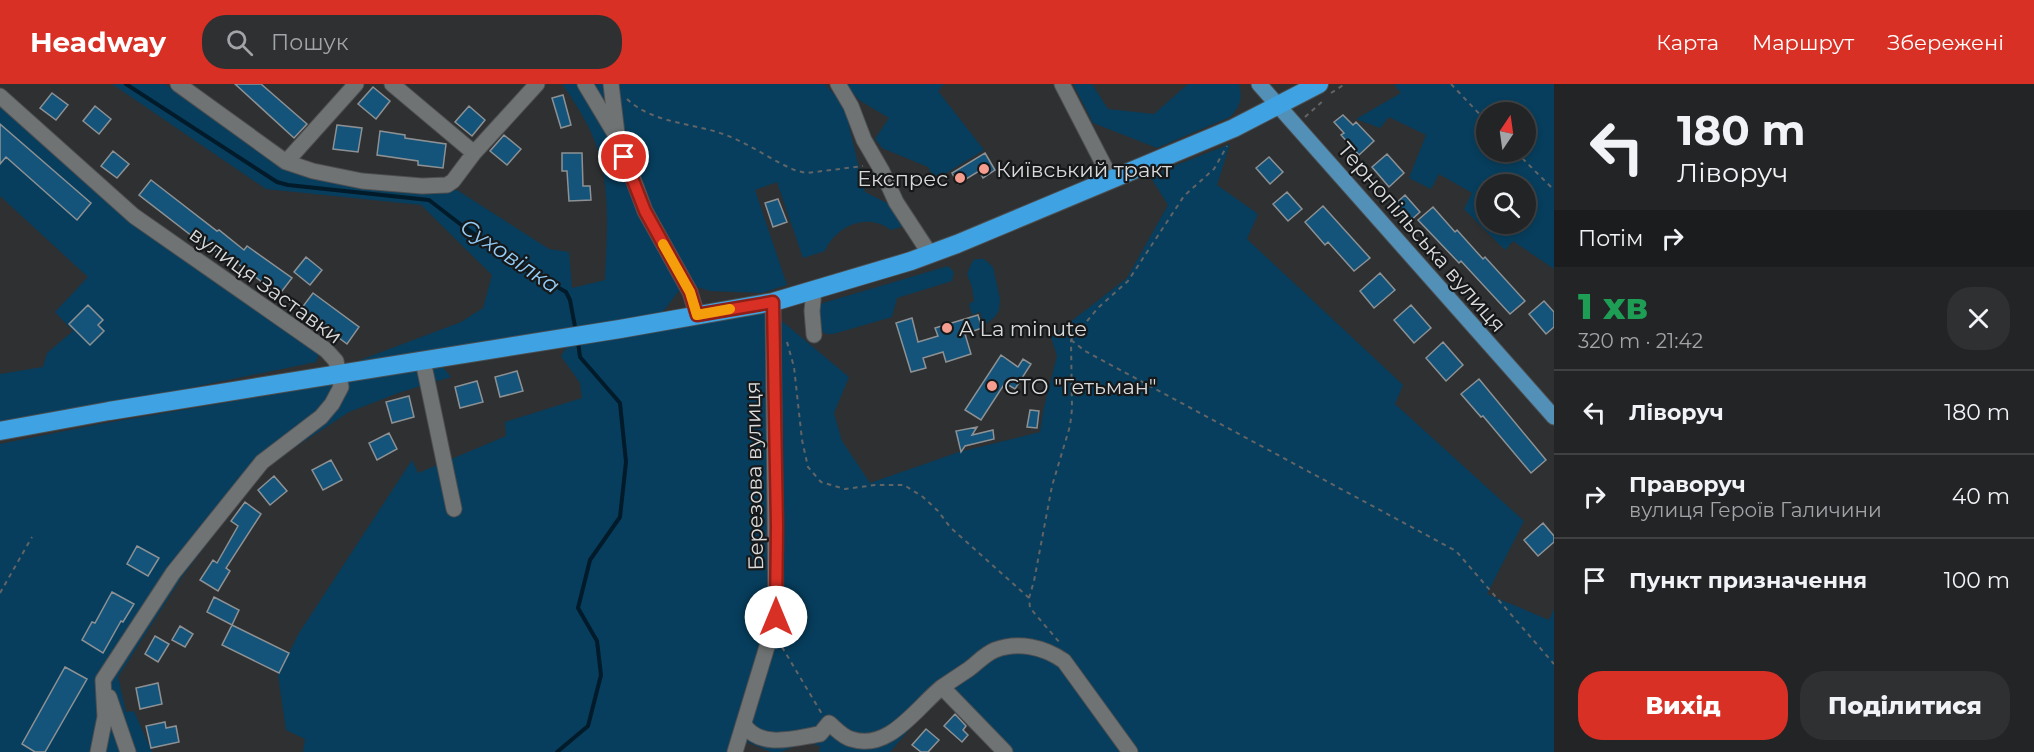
<!DOCTYPE html>
<html lang="uk">
<head>
<meta charset="utf-8">
<style>
  :root { --surface:#222426; --page:#2e3032; --text:#f1f3f6; --muted:#a2a4a7; --line:#3f4143; --accent:#d93025 }
  body { margin:0; font-family:Montserrat,sans-serif; background:var(--page); color:var(--text); height:100vh; display:flex; flex-direction:column; font-size:22px; white-space:nowrap }
  * { box-sizing:border-box; margin:0 }
  p { font-size:20px; color:var(--muted) }
  .icon { flex:none; width:33px; height:33px; fill:none; stroke:currentColor; stroke-width:2; stroke-linecap:round; stroke-linejoin:round }
  .map { position:relative; flex:1; overflow:hidden }
  .drawer { display:flex; flex-direction:column; background:var(--surface); width:480px }
  .drawer>* { flex:none }
  .banner { background:#222426; color:var(--text); overflow:hidden }
  .needle { width:39px; rotate:13deg }
  .fabs { position:absolute; left:1476px; top:18px; display:grid; gap:12px }
  .fabs a { display:grid; place-items:center; width:60px; height:60px; border-radius:50%; background:var(--surface); box-shadow:0 3px 9px #0003,0 0 0 2px var(--line); font-size:30px }
  .pin { position:absolute; display:grid; place-items:center; width:51px; height:51px; color:#fff; margin:-26px; border:3px solid #fff; border-radius:50%; box-shadow:0 2px 6px #0007 }
  .me { position:absolute; width:66px; margin:-33px; rotate:0deg; stroke-linejoin:round; filter:drop-shadow(0 0 4px #0008) }
  .turn { display:flex; align-items:center; gap:21px; height:126px; padding:0 24px; font-size:27px }
  .turn .icon { width:78px; height:78px; stroke-width:2.5 }
  .turn b { display:block; font-size:42px; line-height:51px }
  .then { display:flex; align-items:center; height:57px; padding:0 24px; background:#0003; gap:12px; font-size:22px }
  .round { display:grid; place-items:center; flex:none; width:63px; height:63px; border-radius:24px; background:var(--page) }
  .summary { display:flex; align-items:center; justify-content:space-between; height:102px; padding:0 24px }
  h1 { font-size:36px; font-weight:800; line-height:45px; color:#1e9e55 }
  .cta { display:flex; gap:12px; margin-top:auto; padding:12px 24px }
  .cta a { flex:1; height:69px; border-radius:24px; background:var(--accent); color:#fff; font-size:24px; font-weight:800; line-height:69px; text-align:center }
  .cta a+a { background:var(--page); color:var(--text) }
  ul { padding:0; list-style:none }
  li { display:flex; align-items:center; gap:18px; height:84px; padding:0 24px; border-top:2px solid var(--line) }
  li div { flex:1 }
  li b { display:block; font-size:22px }
  li em { font-style:normal }
  header { display:flex; align-items:center; gap:36px; box-sizing:border-box; height:84px; padding:0 30px; background:var(--accent); color:#fff }
  header strong { font-size:28px }
  nav { display:flex; gap:33px; margin-inline-start:auto; font-size:21px }
  .search { width:420px; height:54px; background:var(--page); display:flex; align-items:center; gap:15px; box-sizing:border-box; padding:0 21px; border-radius:24px; color:var(--muted); font-size:22px }
  main { display:flex; flex:1; min-height:0 }
  .map>svg:first-child { display:block }
  .green { fill:#073e5d; fill-rule:evenodd }
  .lines { fill:none; stroke-linecap:round; stroke-linejoin:round }
  .stream { stroke:#021b2a; stroke-width:4 }
  .building { fill:#14547a; stroke:#8e9193; stroke-width:1.5 }
  .minor-casing { stroke:#4d4e50; stroke-width:17 }
  .major-casing { stroke:#4d4e50; stroke-width:17 }
  .highway-casing { stroke:#4d4e50; stroke-width:20 }
  .path { stroke:#626466; stroke-width:2; stroke-dasharray:4.5 4.5; stroke-linecap:butt }
  .minor { stroke:#707374; stroke-width:15 }
  .major { stroke:#5390b7; stroke-width:15 }
  .highway { stroke:#3fa3e3; stroke-width:18 }
  .route-casing { stroke:#8d1f18; stroke-width:15 }
  .route { stroke:#d93025; stroke-width:10 }
  .slow { stroke:#f59e0b; stroke-width:10 }
  .poi-dot { fill:#f59d8e; stroke:#171819; stroke-width:2 }
  .labels { text-anchor:middle; dominant-baseline:central; stroke-width:4.5; stroke-linejoin:round; paint-order:stroke }
  .poi-label { font-size:21px; fill:#d9dadb; stroke:#171819; text-anchor:start }
  .street-label { font-size:21px; fill:#d9dadb; stroke:#171819 }
  .water-label { font-size:22px; font-style:italic; fill:#93cdf7; stroke:#171819 }
</style>
</head>
<body>
<header>
<strong>Headway</strong>
<div class="search"><svg class="icon" aria-label="search" viewBox="0 0 24 24"><circle cx="10" cy="10" r="6"/><path d="M15 15l6 6"/></svg>Пошук</div>
<nav><a>Карта</a><a>Маршрут</a><a>Збережені</a></nav>
</header>
<main>
<div class="map">
<svg width="1554" height="668" viewBox="0 0 1554 668">
  <rect width="100%" height="100%" fill="#2e3032"/>
  <path class="green" d="M112,0H165L281,84L294,88L441,107L457,106L549,165L569,168L572,204L605,196C607,143 613,89 587,40C580,26 571,13 562,0H825L848,26L854,38L849,42L865,108L891,121L904,142L891,146C867,128 836,142 825,167L803,174L777,98L755,106L787,201L761,209L710,207L685,199L662,229L445,266L355,278L461,238L483,224L492,191L421,121L266,105Z
    M845,0H944L938,7L984,66L935,96L928,83L882,64L875,55L889,34L859,16Z
    M1073,0H1092L1108,25L1154,30L1188,0H1239C1243,14 1240,23 1230,33L1157,64L1093,39Z
    M1394,0H1554V185L1513,157L1505,166L1464,125L1472,109L1439,90L1431,105L1409,94L1426,51L1389,33L1380,44L1356,35L1401,9ZM1486,28H1526V68H1486ZM1486,100H1526V140H1486Z
    M0,12L134,132L320,267L316,278L91,324L0,340V290L43,283L47,269L73,247L55,228L88,193L0,112Z
    M1230,60L1217,101L1258,130L1247,155L1403,301L1395,320L1524,437L1487,510L1549,536L1554,525V668H1000L943,606L890,668H819L820,662L805,658L781,668H771L742,656L738,668H303L305,655L286,646L278,591L299,549L412,376L418,389L506,352L505,338L582,314L580,299L561,272L567,263L771,228L849,293L834,329L842,357L870,399L959,368L1040,348L1044,323L1057,272L1051,253L1127,194L1168,121L1151,94L1169,84Z
    M975,175H984L993,183L1000,215L999,226L995,233L984,241L980,228L972,231L969,220L974,217L972,203L967,190L972,178Z
    M948,182L954,188L952,197L897,214L892,233L833,250H826L820,246L816,226L823,219Z
    M442,282L451,293L401,308L349,328L265,383L182,493L118,593L126,628L134,627L152,668H0V360L100,340Z"/>
  <g class="lines">
    <path class="stream" d="M126,0L277,98L288,101L429,116L464,143L520,182L566,208L570,216L576,248
      M557,668L588,642L601,591L597,557L578,524L590,476L620,433L626,378L620,319L580,273L578,258"/>
  </g>
  <path class="building" d="M235,0H261L307,40L294,54Z
    M373,3L390,17L376,35L358,20Z
    M52,9L68,21L56,36L40,24Z
    M563,11L571,41L561,44L552,14Z
    M95,22L111,35L99,50L83,37Z
    M469,22L485,36L472,52L455,38Z
    M1343,31L1353,41L1356,38L1374,57L1359,71L1341,51L1344,49L1334,38Z
    M0,40L91,119L77,136L6,73L0,80Z
    M337,41L362,44L358,68L333,65Z
    M380,47L405,51V54L446,60L443,84L418,81V77L377,71Z
    M504,51L521,65L507,81L490,67Z
    M113,67L129,80L117,94L101,82Z
    M562,69H582L583,102H590L591,116L569,117L567,87H562Z
    M985,69L995,86L983,94L979,87L958,100L952,89Z
    M1387,70L1404,89L1389,103L1372,83Z
    M1269,73L1283,88L1270,100L1256,84Z
    M151,96L217,147L219,146L244,166L247,162L292,194L279,211L225,170L223,173L203,157L201,159L139,111Z
    M1287,108L1302,125L1288,137L1273,120Z
    M1405,111L1420,128L1409,138L1394,121Z
    M778,115L787,138L773,143L765,119Z
    M1323,122L1370,174L1354,187L1328,158L1325,161L1305,138Z
    M1433,123L1455,148L1457,146L1483,175L1485,173L1525,217L1510,230L1461,177L1459,179L1418,136Z
    M306,173L322,186L310,201L294,188Z
    M1380,189L1395,206L1374,224L1360,207Z
    M313,209L359,243L347,260L301,225Z
    M1544,217L1554,228V243L1546,250L1529,230Z
    M88,221L103,236L98,241L104,247L90,261L69,240Z
    M1411,221L1431,244L1414,259L1394,236Z
    M978,231L982,244L965,250L971,270L946,278L943,268L923,274L926,284L911,288L896,239L912,234L918,258L938,252L935,244Z
    M1443,258L1463,281L1446,297L1426,274Z
    M1001,271L1018,283L1023,275L1031,280L1015,305L1005,299L981,336L965,326Z
    M517,287L523,307L500,313L495,293Z
    M1479,295L1546,376L1531,389L1483,332L1481,333L1461,310Z
    M477,297L483,318L460,324L455,303Z
    M409,312L414,333L392,339L386,318Z
    M1030,326L1039,327L1037,344L1027,343Z
    M977,343L972,351L993,346L994,355L965,362L961,368L956,347Z
    M389,349L397,365L377,376L369,359Z
    M331,376L342,396L323,406L312,386Z
    M274,392L287,407L270,421L258,406Z
    M245,418L261,430L226,484L230,487L218,507L200,496L213,476L217,479L238,442L231,437Z
    M1543,439L1554,452V458L1538,472L1524,456Z
    M137,462L159,474L148,492L127,480Z
    M112,508L134,520L123,538L121,537L103,569L82,556L92,538L95,539Z
    M214,513L239,526L232,541L207,528Z
    M232,541L289,569L279,589L222,561Z
    M180,542L193,550L185,563L172,556Z
    M155,552L169,560L158,578L145,570Z
    M65,583L87,595L45,668H35L22,660Z
    M158,599L162,620L140,625L136,604Z
    M955,630L966,642L963,646L968,651L962,658L944,642Z
    M165,638L166,644L176,642L179,658L151,664L146,642Z
    M926,645L939,656L928,668H921L912,661Z"/>
  <g class="lines">
    <defs>
      <path id="minor" d="M178,0L286,78L313,87L362,97L422,102L447,101L453,97L474,69L537,0
        M392,0L474,69
        M585,0L618,55L645,127L690,208L697,231
        M611,0L617,50
        M838,0L851,22L864,56L882,87L896,118L930,170
        M1062,0L1111,95
        M0,12L134,132L326,266L336,277L341,303L332,320L321,333L262,378L173,489L103,596L105,633L98,668
        M286,78L356,0
        M814,206L812,227L814,251
        M423,277L454,425
        M942,603L1005,668
        M109,613L128,668
        M745,642C762,665 795,654 820,650L829,639C836,645 843,653 851,655C889,668 917,623 942,603C951,597 960,591 969,585C977,579 985,570 995,566C1018,557 1044,563 1064,577L1130,668
        M735,668L776,533L773,218"/>
      <path id="major" d="M1259,0L1554,333"/>
      <path id="highway" d="M0,347L109,327L620,245L773,218L911,177L957,160L1234,44L1319,0"/>
    </defs>
    <use href="#minor" class="minor-casing"/>
    <use href="#major" class="major-casing"/>
    <use href="#highway" class="highway-casing"/>
    <path class="path" d="M1451,0L1486,37
      M1331,9L1345,0
      M627,15C652,39 692,39 723,50C749,59 772,77 797,87L807,89L863,82
      M1305,33L1325,15
      M1516,68L1554,106
      M1071,256L1085,267L1456,467L1554,580
      M787,258L794,283L802,356L808,383L821,398L845,405L875,401H904L923,413L938,427L950,443L1029,514L1030,524L1060,559
      M0,509L32,453
      M1029,514L1034,497L1052,402L1070,342L1072,325L1071,256L1098,224L1128,197L1184,112L1214,85L1227,62
      M782,563L822,630"/>
    <use href="#minor" class="minor"/>
    <use href="#major" class="major"/>
    <use href="#highway" class="highway"/>
  </g>
  <g class="lines">
    <defs>
      <path id="route" d="M624,73L645,127L690,208L697,231L773,218L777,442L776,533"/>
    </defs>
    <use href="#route" class="route-casing"/>
    <use href="#route" class="route"/>
    <path class="slow" d="M663,160L690,208L697,231L730,225"/>
  </g>
  <g class="poi-dot">
    <circle cx="984" cy="85" r="6"/>
    <circle cx="960" cy="94" r="6"/>
    <circle cx="947" cy="244" r="6"/>
    <circle cx="992" cy="302" r="6"/>
  </g>
  <g class="labels">
    <g class="poi-label">
      <text x="996" y="85">Київський тракт</text>
      <text x="948" y="94" text-anchor="end">Експрес</text>
      <text x="959" y="244">A La minute</text>
      <text x="1004" y="302">СТО "Гетьман"</text>
    </g>
    <g class="street-label">
      <text transform="translate(1422 153) rotate(49)">Тернопільська вулиця</text>
      <text transform="translate(266 201) rotate(36)">вулиця Заставки</text>
      <text transform="translate(754 392) rotate(-91)">Березова вулиця</text>
    </g>
    <g class="water-label">
      <text transform="translate(510 172) rotate(34)">Суховілка</text>
    </g>
  </g>
</svg>
<div class="fabs">
<a><svg class="needle" viewBox="-14 -14 28 28"><path d="M0-13l5 13h-10z" fill="#e53935"/><path d="M0 13l5-13h-10z" fill="#a2a4a7"/></svg></a>
<a><svg class="icon" aria-label="search" viewBox="0 0 24 24"><circle cx="10" cy="10" r="6"/><path d="M15 15l6 6"/></svg></a>
</div>
<div class="pin" style="left:624px;top:73px;background:#d93025"><svg class="icon" aria-label="arrive" viewBox="0 0 24 24"><path d="M6 21V4h12l-3 4 3 4H6"/></svg></div>
<svg class="me" style="left:776px;top:533px" viewBox="-20 -20 40 40"><circle r="19" fill="#fff"/><path d="M0-13L10 11 0 6-10 11z" fill="#d93025"/></svg>
</div>
<section class="drawer">
<div class="banner">
<div class="turn"><svg class="icon" aria-label="left" viewBox="0 0 24 24"><path d="M17 20v-9H6M10 6l-5 5 5 5"/></svg><div><b>180 m</b>Ліворуч</div></div>
<div class="then">Потім<svg class="icon" aria-label="right" viewBox="0 0 24 24"><path d="M7 20v-9h11M14 6l5 5-5 5"/></svg></div>
</div>
<div class="summary"><div><h1>1 хв</h1><p>320 m · 21:42</p></div><a class="round"><svg class="icon" aria-label="close" viewBox="0 0 24 24"><path d="M6 6l12 12M18 6L6 18"/></svg></a></div>
<ul>
<li><svg class="icon" aria-label="left" viewBox="0 0 24 24"><path d="M17 20v-9H6M10 6l-5 5 5 5"/></svg><div><b>Ліворуч</b></div><em>180 m</em></li>
<li><svg class="icon" aria-label="right" viewBox="0 0 24 24"><path d="M7 20v-9h11M14 6l5 5-5 5"/></svg><div><b>Праворуч</b><p>вулиця Героїв Галичини</p></div><em>40 m</em></li>
<li><svg class="icon" aria-label="arrive" viewBox="0 0 24 24"><path d="M6 21V4h12l-3 4 3 4H6"/></svg><div><b>Пункт призначення</b></div><em>100 m</em></li>
</ul>
<div class="cta"><a>Вихід</a><a>Поділитися</a></div>
</section>
</main>
</body>
</html>
